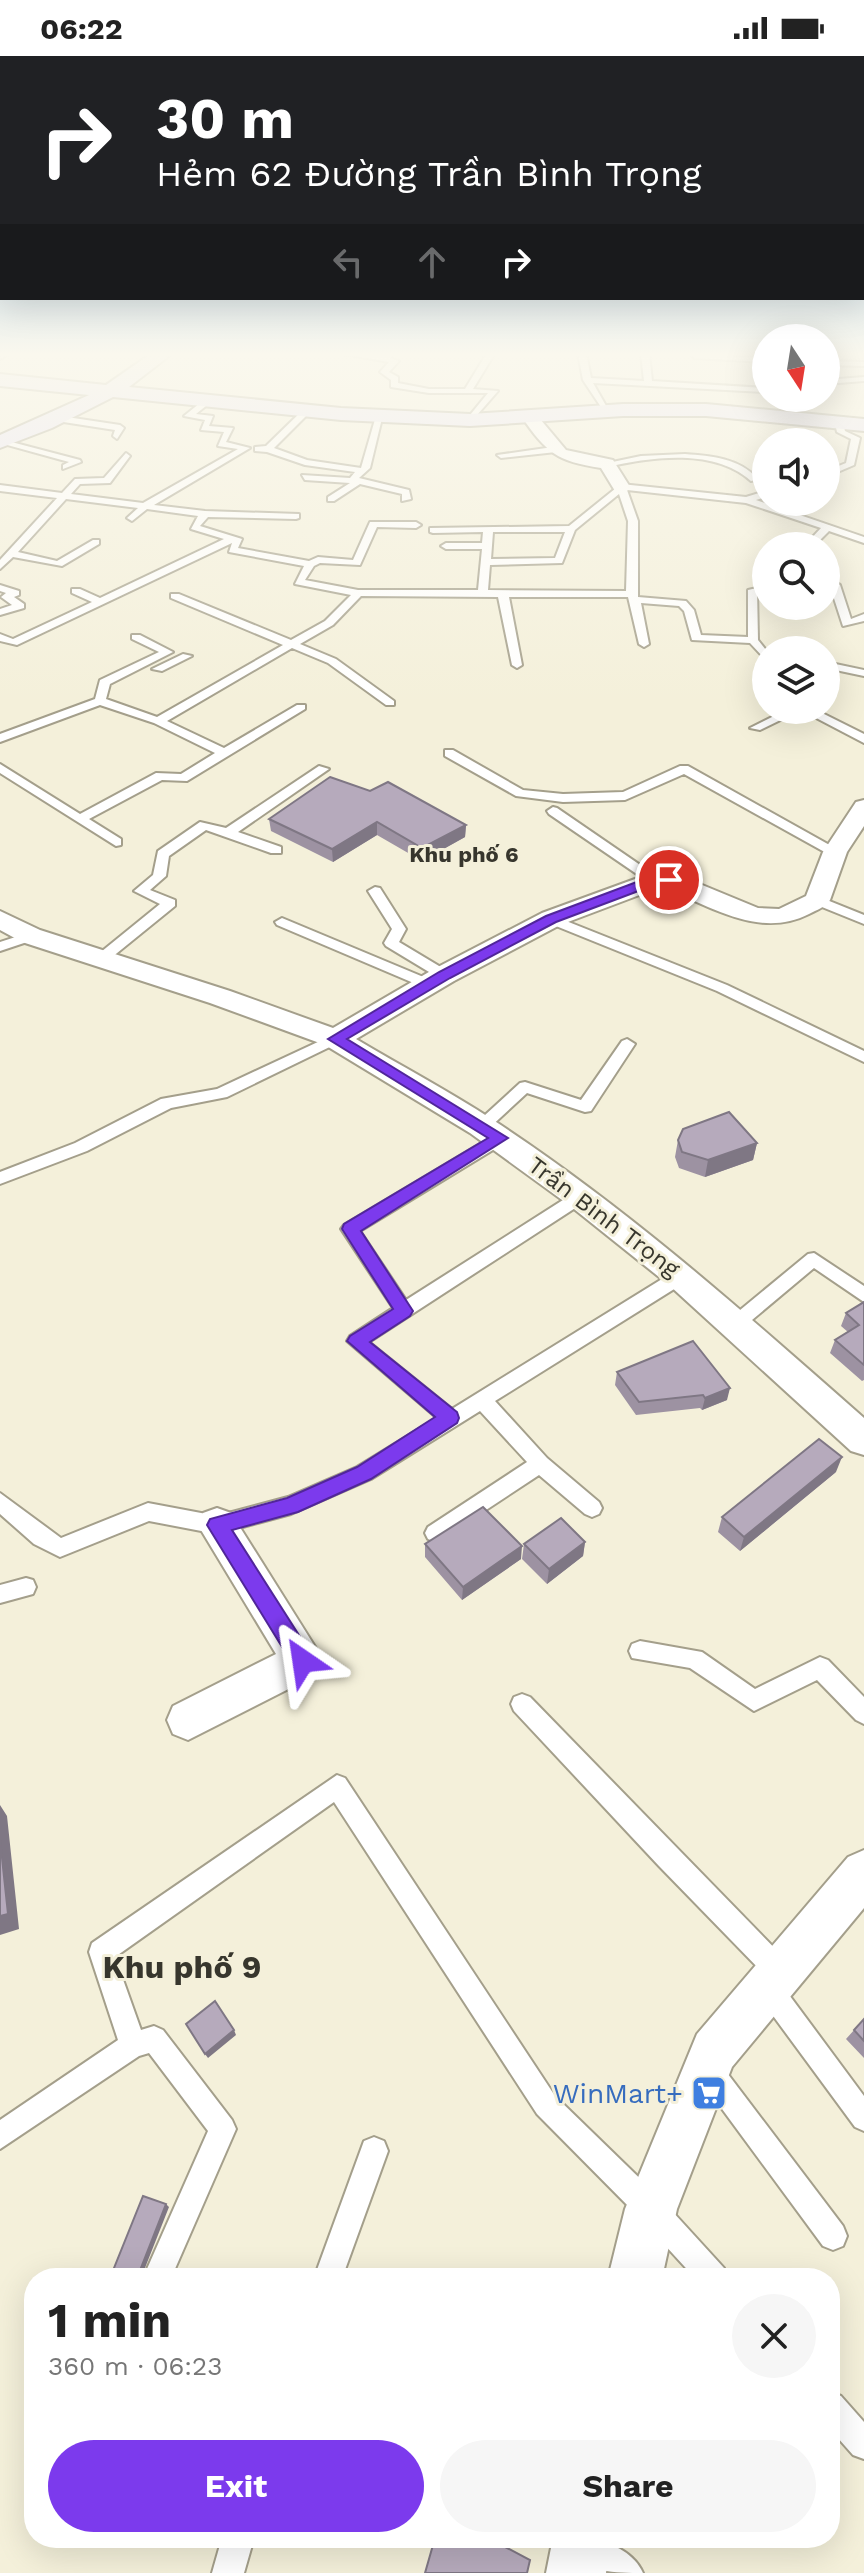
<!DOCTYPE html>
<html lang="en">
<head>
<meta charset="utf-8">
<style>
  :root { --surface:#fff; --page:#f6f6f6; --text:#222; --muted:#767676; --accent:#7c3aed }
  body { margin:0; font-family:"Work Sans",sans-serif; background:var(--page); color:var(--text); height:100vh; display:flex; flex-direction:column; font-size:30px; white-space:nowrap }
  * { box-sizing:border-box; margin:0 }
  p { font-size:26px; color:var(--muted) }
  .icon { flex:none; width:44px; height:44px; fill:none; stroke:currentColor; stroke-width:2; stroke-linecap:round; stroke-linejoin:round }
  .map { position:relative; flex:1; overflow:hidden }
  .sheet { position:absolute; left:24px; top:2212px; width:816px; height:280px; display:flex; flex-direction:column; background:var(--surface); border-radius:32px; box-shadow:0 8px 32px #0002 }
  .sheet>* { flex:none }
  .top-card { position:absolute; left:0px; top:0px; width:864px; height:244px; box-shadow:0 8px 32px #0002; background:#202124; color:#fff; overflow:hidden }
  .needle { width:52px; rotate:168deg }
  .controls { position:absolute; left:752px; top:268px; display:grid; gap:16px }
  .controls a { display:grid; place-items:center; width:88px; height:88px; border-radius:50%; background:var(--surface); box-shadow:0 8px 32px #0002; font-size:40px }
  .pin { position:absolute; display:grid; place-items:center; width:68px; height:68px; color:#fff; margin:-34px; border:4px solid #fff; border-radius:50%; box-shadow:0 2px 8px #0007 }
  .me { position:absolute; width:88px; margin:-44px; rotate:328deg; stroke-linejoin:round; filter:drop-shadow(0 0 6px #0008) }
  .turn { display:flex; align-items:center; gap:28px; height:168px; padding:0 24px; font-size:36px }
  .turn .icon { width:104px; height:104px; stroke-width:2.5 }
  .turn b { display:block; font-size:56px; line-height:68px }
  .lanes { display:flex; align-items:center; height:76px; padding:0 24px; background:#0003; justify-content:center; gap:40px; direction:ltr }
  .lanes .off { opacity:.35 }
  .round { display:grid; place-items:center; flex:none; width:84px; height:84px; border-radius:42px; background:var(--page) }
  .summary { display:flex; align-items:center; justify-content:space-between; height:136px; padding:0 24px }
  h1 { font-size:48px; font-weight:700; line-height:60px }
  .primary-button { display:flex; gap:16px; margin-top:auto; padding:16px 24px }
  .primary-button a { flex:1; height:92px; border-radius:48px; background:var(--accent); color:#fff; font-size:32px; font-weight:700; line-height:92px; text-align:center }
  .primary-button a+a { background:var(--page); color:var(--text) }
  .status { display:flex; justify-content:space-between; align-items:center; height:56px; padding:0 40px; background:var(--surface); direction:ltr }
  .status svg { height:22px; fill:currentColor }
  .map>svg:first-child { display:block }
  .lines { fill:none; stroke-linecap:round; stroke-linejoin:round }
  .lane-casing { stroke:#a49f8b; stroke-width:4 }
  .street-casing { stroke:#a49f8b; stroke-width:4 }
  .secondary-casing { stroke:#a49f8b; stroke-width:4 }
  .lane { fill:#fff; fill-rule:evenodd }
  .street { fill:#fff; fill-rule:evenodd }
  .secondary { fill:#e8e4f9; fill-rule:evenodd }
  .wall { fill:#9d92a2 }
  .shaded-wall { fill:#7f7784 }
  .building { fill:#b6aabc; stroke:#7f7784; stroke-width:2 }
  .route { fill:#7c3aed; stroke:#51269a; stroke-width:2 }
  .labels { text-anchor:middle; dominant-baseline:central; stroke-width:6; stroke-linejoin:round; paint-order:stroke }
  .far-neighbourhood-label { font-size:22px; font-weight:bold; fill:#37362d; stroke:#f4f0da }
  .street-label { font-size:24px; fill:#37362d; stroke:#f4f0da }
  .near-shop-label { font-size:28px; fill:#366cbe; stroke:#f4f0da; text-anchor:end }
  .near-neighbourhood-label { font-size:32px; font-weight:bold; fill:#37362d; stroke:#f4f0da }
</style>
</head>
<body>
<div class="status"><b>06:22</b><svg viewBox="0 0 49 12"><path d="M0 12V9h3v3zM5 12V6h3v6zM10 12V3h3v9zM15 12V0h3v12zM26 1h20v11H26zM47 4h2v5h-2z"/></svg></div>
<div class="map">
<svg width="864" height="2517" viewBox="0 0 864 2517">
  <rect width="100%" height="100%" fill="#f4f0da"/>
  <g class="lines">
    <defs>
      <path id="lane" d="M1,297H11L0,303Z
        M338,297L383,300L385,297H393L390,302L399,305L389,316L398,321V327L429,333H465L487,297H495L473,333L498,335L470,367L466,364L488,337H429L391,331V324L380,316L389,306Z
        M578,297H586L591,322L644,325L641,297H649L652,325L766,332V336L593,327L609,355L605,357L583,324Z
        M691,298L766,302V306L694,302Z
        M826,305L864,306V310L826,309Z
        M864,321V325L826,328V324Z
        M205,343L212,345L196,358L213,360L209,370L233,372L226,386L250,392L154,449L205,455L299,458V462L296,463L208,461L200,470L242,483L238,492L309,505L318,501L353,504L370,466H416L421,469L416,472L377,471L360,509L320,507L314,510L305,524L358,534H478L482,493H446L441,490L446,487H482L483,476L433,477L430,476V472L569,470L621,428L746,441L766,435V441L756,444L864,481V487L829,475L814,490H804L821,472L746,447L627,434L638,465V541L686,545L694,554L701,579L748,581V534L757,532L758,584L766,594V604L750,587L692,584L684,555L679,550L641,547L649,588L644,591L639,588L628,541H509L522,609L517,612L512,609L498,541L361,540L333,569L300,588L336,603L394,645V649H386L328,607L292,592L167,665L224,692L297,649H305V653L187,725L162,724L89,763L121,783V789L116,790L0,717V708L80,758L156,717L181,718L215,697L154,667L100,649L0,686V678L95,643L100,624L159,596L132,583V579H140L173,596L110,628L106,643L157,661L283,589L171,542V538H179L291,584L325,565L351,539L295,528L304,510L229,496L232,487L17,589L0,585V578L13,583L92,546L72,537V533H80L100,542L224,483L191,473L198,460L147,453L132,465L127,462L138,452L66,443L18,496L57,505L93,484H99V488L62,510L13,501L0,513V504L57,442L0,435V429L62,437L75,423L104,422L126,397L130,400L110,427L80,428L71,438L143,447L238,393L218,390L224,376L201,374L205,364L184,360ZM619,438L628,465L626,535L488,534L490,509L562,507L575,474ZM493,476H565L555,502L491,503Z
        M304,353L311,355L274,392L307,404L361,412L376,360L383,358L370,412L359,422L409,434L411,443L402,445V438L360,428L334,445H328V441L350,427L305,424L302,419L350,422L355,416L305,409L267,396L255,395V391L266,390Z
        M60,360L120,369L124,372L117,383L113,380L115,374L57,365Z
        M839,364L843,367L845,375L860,382L854,409L826,421V415L846,407L851,383L837,376L835,367Z
        M0,383L80,404L81,406L63,413V409L69,406L0,387Z
        M553,391L556,396L501,402L497,399Z
        M685,398C712,400 739,402 758,423L751,425C714,392 652,401 607,411L603,408L641,400Z
        M826,519L840,529L851,563L864,558V565L843,570L830,530L826,527Z
        M0,529L19,535V539L14,541L24,548V552L0,559V553L12,549L1,541L6,537L0,535Z
        M183,598L192,600L162,615L152,613Z
        M826,606L864,614V620L826,612Z
        M786,654H801L760,674L750,672Z
        M801,654H816L864,678V687Z
        M445,694H453L523,734L563,738L623,736L680,710H688L842,796L830,799L684,718L625,744L563,746L516,740L445,700Z
        M319,710L329,713L238,776L281,791V797H271L206,774L169,800L166,820L150,834L175,844V850L106,906H96V900L160,848L134,835L153,819L158,795L200,766L226,772Z
        M553,751L557,752L662,824L655,828L650,827L549,758L547,755Z
        M375,831L380,832L406,873L399,886L449,916V922H439L386,890L384,887L392,873L368,835Z
        M817,840L864,859V868L812,847L810,844Z
        M551,859L727,929L864,995V1006L717,935L546,866V860Z
        M282,862L433,925L435,928L433,931H423L277,869L275,866Z
        M31,876L38,880L36,883L0,895V886Z
        M335,978L340,980V986L227,1041L171,1052L87,1095L0,1128V1116L75,1087L161,1043L217,1033Z
        M627,983L635,988L591,1055L585,1056L527,1037L487,1074H475L473,1070L520,1027L525,1026L581,1044L622,985Z
        M500,1076L506,1078L508,1082L506,1086L360,1175L406,1244L574,1137H586L588,1141L586,1145L369,1286L452,1353L675,1215H687L690,1220L687,1225L495,1345L547,1402L599,1446L602,1452L599,1458L592,1461L585,1458L539,1419L442,1483L435,1486L428,1483L425,1477L428,1471L527,1406L480,1355L371,1423L291,1458L217,1478L149,1465L60,1501L34,1488L0,1458V1437L61,1482L148,1447L217,1460L288,1441L357,1411L437,1362L347,1285L350,1280L393,1252L341,1173L344,1169Z
        M814,1197L864,1230V1246L814,1212L740,1274H728L725,1269L728,1264L808,1198Z
        M26,1522L33,1524L36,1531L33,1538L0,1547V1529Z
        M640,1585L702,1596L755,1633L820,1601L828,1604L864,1641V1668L856,1664L817,1624L754,1655L690,1612L632,1602L629,1595L632,1588Z
        M522,1638L530,1641L789,1907L793,1916L789,1925L781,1928L864,2040V2075L855,2071L760,1942L756,1933L760,1924L767,1921L659,1810L514,1655L511,1648L514,1641Z
        M337,1719L345,1722L555,2040L661,2143L724,2212L728,2222H695L641,2163L537,2058L334,1746L115,1901L141,1974L154,1970L163,1974L232,2064L236,2073L171,2222H143L208,2075L149,1997L139,2000L0,2093V2064L118,1984L89,1896L92,1887Z
        M709,2001L718,2005L843,2170L847,2180L843,2190L833,2194L823,2190L700,2023L696,2014L700,2005Z
        M374,2081L384,2085L388,2095L342,2222H314L364,2085Z
        M830,2336L841,2340L864,2366V2403L853,2399L830,2373Z
        M222,2482H254L244,2517H212Z
        M575,2482C600,2482 632,2492 643,2517C616,2517 584,2517 571,2492Z"/>
      <path id="street" d="M529,355L535,357L566,394L613,404L630,431L627,435H615L601,412C556,405 547,397 521,360Z
        M864,744V770L847,796L830,844C825,851 817,854 809,858C760,883 712,851 665,832H658L560,869L454,925L356,983C401,1010 449,1035 493,1064C626,1151 745,1257 864,1362V1399L851,1395L669,1229L569,1149L470,1077L325,989L210,947L22,886L0,874V855L40,874L230,935L333,972L434,913L542,857L646,819H678L758,852L779,853L806,840L823,796L856,746Z
        M217,1452L231,1457L324,1605L318,1618L188,1684L173,1678L167,1664L173,1650L276,1598L198,1469L203,1457Z
        M864,1794V1852L732,2011L677,2153L662,2222H608L625,2153L697,1978L848,1801Z
        M553,2482H611L606,2517H546Z"/>
      <path id="secondary" d="M152,297H173L129,331L341,352L470,358L623,348H706L864,363V375L706,360H623L470,370L341,364L113,341L52,372L0,392V379L89,339L0,330V318L106,329Z"/>
    </defs>
    <use href="#lane" class="lane-casing"/>
    <use href="#street" class="street-casing"/>
    <use href="#secondary" class="secondary-casing"/>
    <use href="#lane" class="lane"/>
    <use href="#street" class="street"/>
    <use href="#secondary" class="secondary"/>
  </g>
  <path class="wall" d="M370,735L466,769L465,781L422,805L377,779L333,806L271,775L269,763Z
    M678,1084L757,1087L753,1104L705,1121L679,1112L675,1101Z
    M864,1246V1324L862,1325L830,1297L835,1284L848,1276L841,1270L846,1257Z
    M617,1316L727,1344L702,1354L700,1352L636,1359L615,1329Z
    M836,1416L740,1495L718,1476L722,1461Z
    M585,1486L583,1500L547,1528L522,1503L524,1488Z
    M425,1488L521,1503L462,1544L425,1501Z
    M864,1963V2002L846,1983Z"/>
  <path class="shaded-wall" d="M377,766V779L333,806L332,793Z
    M466,769L465,781L422,805V792Z
    M757,1087L753,1104L705,1121L708,1104Z
    M730,1332L727,1344L702,1354L705,1342Z
    M842,1401L836,1416L740,1495L744,1481Z
    M585,1486L583,1500L547,1528L549,1513Z
    M522,1490L521,1503L462,1544L463,1531Z
    M0,1749L7,1760L19,1873L0,1879Z
    M234,1974L236,1979L208,2002L205,1998Z
    M166,2148L169,2151L141,2222H137Z"/>
  <path class="building" d="M330,721L370,735L388,726L466,769L422,792L377,766L332,793L269,763Z
    M729,1056L757,1087L708,1104L682,1096L678,1084L683,1073Z
    M864,1246V1309L835,1284L859,1269L846,1257Z
    M693,1285L730,1332L705,1342L703,1339L639,1346L617,1316Z
    M819,1383L842,1401L744,1481L722,1461Z
    M483,1451L522,1490L463,1531L425,1488Z
    M561,1462L585,1486L549,1513L524,1488Z
    M0,1783L8,1858L0,1860Z
    M215,1945L234,1974L205,1998L186,1968Z
    M864,1963V1985L854,1974Z
    M143,2140L166,2148L137,2222H110Z
    M435,2482H488L530,2504L527,2517H425Z"/>
  <linearGradient id="sky" x2="0" y2="1"><stop stop-color="#8ebee7"/><stop offset="0.46" stop-color="#faf8ee"/><stop offset="1" stop-color="#faf8ee" stop-opacity="0"/></linearGradient>
  <rect width="864" height="649" fill="url(#sky)"/>
  <path class="route" d="M669,820L675,824L673,827L657,828L556,866L450,922L347,983L508,1082L361,1175L413,1255L410,1260L370,1286L457,1356L459,1362L457,1367L371,1423L298,1456L232,1474L311,1598L314,1605L311,1612L303,1615L295,1612L207,1469L210,1463L287,1442L357,1411L435,1361L347,1285L350,1280L393,1253L342,1173L344,1168L488,1082L328,983L439,916L546,860L650,821Z"/>
  <defs>
    <symbol id="supermarket-square" viewBox="-11 -11 22 22"><rect x="-9" y="-9" width="18" height="18" rx="4" fill="#3f7fe0" stroke="#f4f0da"/><path d="M-6-5.5h2.5l.6 2H6L4.5 2H-2.5L-4.4-4H-6ZM-1.5 3.2a1.3 1.3 0 1 0 .1 0ZM3 3.2a1.3 1.3 0 1 0 .1 0Z" fill="#fff"/></symbol>
  </defs>
  <g fill-rule="evenodd">
    <use href="#supermarket-square" x="689" y="2017" width="40" height="40"/>
  </g>
  <g class="labels">
    <g class="far-neighbourhood-label">
      <text x="464" y="798">Khu phố 6</text>
    </g>
    <g class="street-label">
      <text transform="translate(604 1161) rotate(37)">Trần Bình Trọng</text>
    </g>
    <g class="near-shop-label">
      <text x="683" y="2037">WinMart+</text>
    </g>
    <g class="near-neighbourhood-label">
      <text x="182" y="1911">Khu phố 9</text>
    </g>
  </g>
</svg>
<div class="controls">
<a><svg class="needle" viewBox="-14 -14 28 28"><path d="M0-13l5 13h-10z" fill="#e53935"/><path d="M0 13l5-13h-10z" fill="#767676"/></svg></a>
<a><svg class="icon" aria-label="sound" viewBox="0 0 24 24"><path d="M4 9h4l5-4v14l-5-4H4zM17 9q2 3 0 6"/></svg></a>
<a><svg class="icon" aria-label="search" viewBox="0 0 24 24"><circle cx="10" cy="10" r="6"/><path d="M15 15l6 6"/></svg></a>
<a><svg class="icon" aria-label="layers" viewBox="0 0 24 24"><path d="M12 4l9 5-9 5-9-5zM3 14l9 5 9-5"/></svg></a>
</div>
<div class="pin" style="left:669px;top:824px;background:#d93025"><svg class="icon" aria-label="arrive" viewBox="0 0 24 24"><path d="M6 21V4h12l-3 4 3 4H6"/></svg></div>
<svg class="me" style="left:303px;top:1605px" viewBox="-20 -20 40 40"><path d="M0-17L14 15 0 8-14 15z" fill="#7c3aed" stroke="#fff" stroke-width="4"/></svg>
<div class="top-card">
<div class="turn"><svg class="icon" aria-label="right" viewBox="0 0 24 24"><path d="M7 20v-9h11M14 6l5 5-5 5"/></svg><div><b>30 m</b>Hẻm 62 Đường Trần Bình Trọng</div></div>
<div class="lanes"><svg class="icon off" aria-label="left" viewBox="0 0 24 24"><path d="M17 20v-9H6M10 6l-5 5 5 5"/></svg><svg class="icon off" aria-label="ahead" viewBox="0 0 24 24"><path d="M12 20V5M6 11l6-6 6 6"/></svg><svg class="icon" aria-label="right" viewBox="0 0 24 24"><path d="M7 20v-9h11M14 6l5 5-5 5"/></svg></div>
</div>
<section class="sheet">
<div class="summary"><div><h1>1 min</h1><p>360 m · 06:23</p></div><a class="round"><svg class="icon" aria-label="close" viewBox="0 0 24 24"><path d="M6 6l12 12M18 6L6 18"/></svg></a></div>
<div class="primary-button"><a>Exit</a><a>Share</a></div>
</section>
</div>
</body>
</html>
